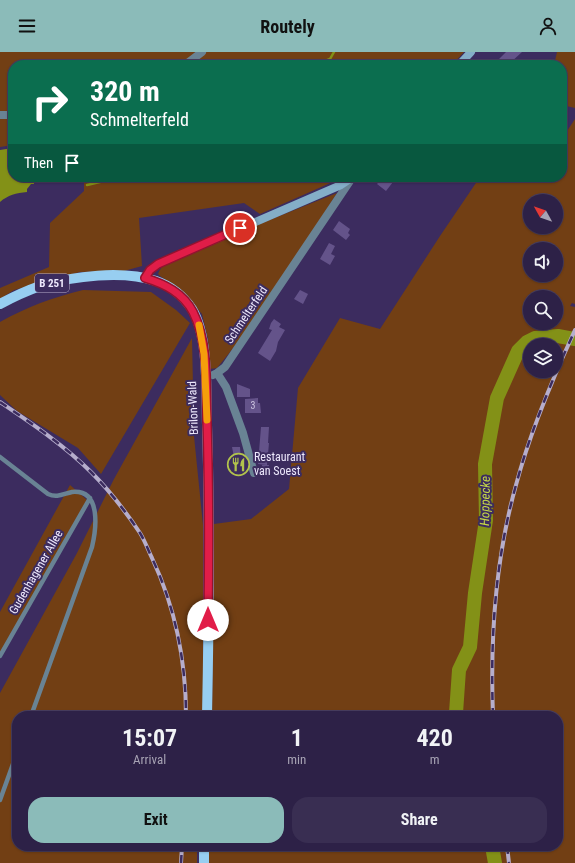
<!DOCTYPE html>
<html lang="en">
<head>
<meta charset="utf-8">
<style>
  :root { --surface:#2d2147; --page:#392e52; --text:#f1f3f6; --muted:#a7a3b4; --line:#483e60; --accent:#8bbbb9 }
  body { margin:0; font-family:"Roboto Condensed",sans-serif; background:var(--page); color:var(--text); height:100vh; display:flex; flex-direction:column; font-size:15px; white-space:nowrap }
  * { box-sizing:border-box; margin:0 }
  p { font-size:13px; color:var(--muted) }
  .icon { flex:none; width:22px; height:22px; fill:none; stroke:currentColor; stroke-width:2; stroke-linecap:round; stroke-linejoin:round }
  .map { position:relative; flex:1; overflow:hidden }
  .sheet { position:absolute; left:12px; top:659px; width:551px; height:140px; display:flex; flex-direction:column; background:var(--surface); border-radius:16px; box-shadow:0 1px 3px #0004,0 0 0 1px var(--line) }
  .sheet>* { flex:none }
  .guide { position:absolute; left:8px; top:8px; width:559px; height:122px; border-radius:16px; box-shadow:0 1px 3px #0004,0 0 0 1px var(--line); background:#0b6e4f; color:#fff; overflow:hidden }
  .needle { width:26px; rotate:310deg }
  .controls { position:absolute; left:523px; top:142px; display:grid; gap:8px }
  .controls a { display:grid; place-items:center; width:40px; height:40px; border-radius:50%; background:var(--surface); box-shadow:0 1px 3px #0004,0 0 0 1px var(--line); font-size:20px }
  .pin { position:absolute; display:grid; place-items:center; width:34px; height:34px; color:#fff; margin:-17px; border:2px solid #fff; border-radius:50%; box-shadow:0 1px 4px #0007 }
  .me { position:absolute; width:44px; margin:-22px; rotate:0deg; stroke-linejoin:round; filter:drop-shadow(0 0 3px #0008) }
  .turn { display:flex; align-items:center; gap:14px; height:84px; padding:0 16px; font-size:18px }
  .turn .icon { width:52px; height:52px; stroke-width:2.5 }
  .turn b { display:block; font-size:28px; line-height:34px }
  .then { display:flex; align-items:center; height:38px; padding:0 16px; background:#0003; gap:8px; font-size:15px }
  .eta { display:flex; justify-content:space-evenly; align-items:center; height:68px; text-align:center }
  .eta b { font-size:24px; font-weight:700; line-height:28px }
  .primary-button { display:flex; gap:8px; margin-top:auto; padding:8px 16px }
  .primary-button a { flex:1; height:46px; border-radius:16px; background:var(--accent); color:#111; font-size:16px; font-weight:700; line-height:46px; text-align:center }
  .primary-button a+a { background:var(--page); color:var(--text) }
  header { display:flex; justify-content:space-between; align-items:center; height:52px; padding:0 16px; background:var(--accent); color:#111; font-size:18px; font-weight:700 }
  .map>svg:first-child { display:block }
  .green { fill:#723f14; fill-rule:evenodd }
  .water { fill:#839117 }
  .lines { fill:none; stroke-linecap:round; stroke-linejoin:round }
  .stream { stroke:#839117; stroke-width:2.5 }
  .river { stroke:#839117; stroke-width:14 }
  .building { fill:#64538a }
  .lane { stroke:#698394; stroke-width:4.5 }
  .street { stroke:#698394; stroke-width:8 }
  .secondary { stroke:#84aec8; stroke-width:8 }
  .primary { stroke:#97cef1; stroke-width:10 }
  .rail-casing { stroke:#b6aecc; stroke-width:4 }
  .rail { stroke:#3c2c5f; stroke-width:2.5; stroke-dasharray:8; stroke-linecap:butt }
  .route-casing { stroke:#92132f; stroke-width:10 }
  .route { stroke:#e11d48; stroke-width:7 }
  .slow { stroke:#f59e0b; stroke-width:7 }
  .labels { text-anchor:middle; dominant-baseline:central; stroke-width:4; stroke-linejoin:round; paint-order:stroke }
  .number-label { font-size:10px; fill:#ccc4e0 }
  .shield { fill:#3c2c5f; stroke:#b9b0ce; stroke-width:1 }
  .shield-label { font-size:11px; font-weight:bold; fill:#eee9fd }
  .street-label { font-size:12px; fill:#eee9fd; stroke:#3c2c5f }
  .poi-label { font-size:12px; fill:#eee9fd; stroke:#3c2c5f; text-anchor:start }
  .water-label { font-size:13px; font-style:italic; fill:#c6d948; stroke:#3c2c5f }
</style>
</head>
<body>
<header><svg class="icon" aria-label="menu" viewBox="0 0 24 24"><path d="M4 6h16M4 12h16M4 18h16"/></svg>Routely<svg class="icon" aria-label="person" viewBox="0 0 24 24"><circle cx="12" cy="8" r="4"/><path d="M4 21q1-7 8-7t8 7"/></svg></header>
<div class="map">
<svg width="575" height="811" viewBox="0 0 575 811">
  <rect width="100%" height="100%" fill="#3c2c5f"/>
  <path class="green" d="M0,0H464L452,13H13V93L0,95Z
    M557,0H575V56L562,53V13H554Z
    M575,67V252L572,251L570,254L575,255V811H209V794H558V664H212L214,472L251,467L289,437L298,336L340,266L380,277L440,184L480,125H562V74L567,79ZM530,149H556V175H530ZM530,197H556V223H530ZM530,245H556V271H530ZM530,293H556V319H530Z
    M84,125H344L260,162L244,151L139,166L142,214L124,219L80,220L14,238L0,247V236L49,215L50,171L84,139Z
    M337,141L256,268L217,316L210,317L208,287L202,262L181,238L160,224L158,222C162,211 173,208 182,203Z
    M83,238L151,240L176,258L190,271L101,422L78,396L17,359L0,343V270C29,254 51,246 83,238Z
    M192,286L194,384L203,473V664H17V794H197V811H0V641L77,501L114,427Z
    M70,433L87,448L0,606V560Z"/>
  <path class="water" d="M13,96V125H33L34,132H31L27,137V140C16,141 8,143 0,150V98Z"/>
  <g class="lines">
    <path class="stream" d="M324,13L325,9L330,7L334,0
      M186,125L188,129H193L197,125
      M87,133L121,125"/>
    <path class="river" d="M457,664L456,661L459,618L470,595L475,541L486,468L485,412L497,346L518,299L527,290L535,286L558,284L575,287
      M492,794L495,811"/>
  </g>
  <path class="building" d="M506,0H522L509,12L506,8L503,11L499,7Z
    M383,125H393L391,128L393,130L386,139L377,132Z
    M339,169L350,177L348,181L350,183L346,188L333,178Z
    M329,191L335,194L331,202L335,204L330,213L320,207Z
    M300,238L308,242L303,252L294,247Z
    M274,267L281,272L279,275L285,278L278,290L276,299L270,309L258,301L272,278L269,277L271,271Z
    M237,332L250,337V345H237Z
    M258,346V351H260L261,361H245V347Z
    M261,375H269L268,391H269L267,413H269L268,420H262V413H266L258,412Z
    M232,395H240L242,422L234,423L233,405H234Z"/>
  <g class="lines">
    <path class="lane" d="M0,405L48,442C57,446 63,442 72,440C102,437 96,478 92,495L31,664
      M0,604L90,446
      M0,748L17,701"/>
    <path class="street" d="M185,13L202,0
      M0,63H13
      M217,321L226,335L243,381L254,421
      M213,323L217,321L225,315L352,126"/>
    <path class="secondary" d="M459,13L471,0
      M145,226L150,218L158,212L341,133L353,125"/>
    <path class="primary" d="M0,252C13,245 26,239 40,234C73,224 123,218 156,229C171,234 183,244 192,257C209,285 206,340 207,373C210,470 209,567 207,664
      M204,811V794"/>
    <defs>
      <path id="rail" d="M0,350C31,371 64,393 91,420C109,438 126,460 140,481C145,489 148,498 152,506C175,555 186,609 186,664
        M493,664C490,587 495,508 516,433C530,380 552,328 575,278
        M507,794L509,811
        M181,811L182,794"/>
    </defs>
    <use href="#rail" class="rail-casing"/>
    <use href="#rail" class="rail"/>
  </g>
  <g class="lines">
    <defs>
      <path id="route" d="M208,568C209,502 209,436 207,370C206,336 209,291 193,260C183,241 165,232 145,226L150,218L158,212L240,176"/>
    </defs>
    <use href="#route" class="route-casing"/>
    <use href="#route" class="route"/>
    <path class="slow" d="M199,273L204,302L207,368"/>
  </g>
  <defs>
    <symbol id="restaurant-ring" viewBox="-11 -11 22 22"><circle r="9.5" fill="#3c2c5f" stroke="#b2c34c" stroke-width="1.5"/><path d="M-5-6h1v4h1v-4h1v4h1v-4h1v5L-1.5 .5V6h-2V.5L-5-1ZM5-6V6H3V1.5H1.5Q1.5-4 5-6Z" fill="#b2c34c"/></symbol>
  </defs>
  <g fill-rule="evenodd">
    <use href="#restaurant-ring" x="226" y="400" width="25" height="25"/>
  </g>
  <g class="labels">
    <g class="number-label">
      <text x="253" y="353">3</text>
    </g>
    <rect class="shield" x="35" y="222" width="34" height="18" rx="3"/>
    <g class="shield-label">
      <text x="52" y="231">B 251</text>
    </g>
    <g class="street-label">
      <text transform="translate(246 263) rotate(-56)">Schmelterfeld</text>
      <text transform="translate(193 356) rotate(-92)">Brilon-Wald</text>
      <text transform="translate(36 520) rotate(-60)">Gudenhagener Allee</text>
    </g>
    <g class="poi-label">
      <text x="254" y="405">Restaurant<tspan x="254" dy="14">van Soest</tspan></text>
    </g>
    <g class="water-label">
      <text transform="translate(485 449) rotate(-89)">Hoppecke</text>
    </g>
  </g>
</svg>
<div class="controls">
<a><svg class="needle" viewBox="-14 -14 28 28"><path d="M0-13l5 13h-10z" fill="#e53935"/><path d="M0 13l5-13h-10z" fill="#a7a3b4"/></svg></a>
<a><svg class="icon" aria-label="sound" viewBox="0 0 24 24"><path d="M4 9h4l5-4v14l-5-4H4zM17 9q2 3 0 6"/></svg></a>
<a><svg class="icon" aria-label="search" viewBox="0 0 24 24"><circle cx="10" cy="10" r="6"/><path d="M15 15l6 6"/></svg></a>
<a><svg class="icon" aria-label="layers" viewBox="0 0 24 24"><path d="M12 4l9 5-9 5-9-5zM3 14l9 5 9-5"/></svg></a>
</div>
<div class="pin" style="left:240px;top:176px;background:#d93025"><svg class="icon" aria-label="arrive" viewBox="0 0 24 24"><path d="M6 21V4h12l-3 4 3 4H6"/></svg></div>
<svg class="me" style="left:208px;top:568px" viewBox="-20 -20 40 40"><circle r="19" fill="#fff"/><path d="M0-13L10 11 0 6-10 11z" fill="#e11d48"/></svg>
<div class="guide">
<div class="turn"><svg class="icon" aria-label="right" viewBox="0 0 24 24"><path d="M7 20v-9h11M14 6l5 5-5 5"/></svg><div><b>320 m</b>Schmelterfeld</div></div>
<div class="then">Then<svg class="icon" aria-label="arrive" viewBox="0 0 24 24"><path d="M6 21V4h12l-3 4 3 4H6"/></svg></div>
</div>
<section class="sheet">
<div class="eta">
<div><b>15:07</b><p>Arrival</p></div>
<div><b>1</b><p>min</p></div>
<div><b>420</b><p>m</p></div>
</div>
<div class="primary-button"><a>Exit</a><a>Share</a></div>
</section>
</div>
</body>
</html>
